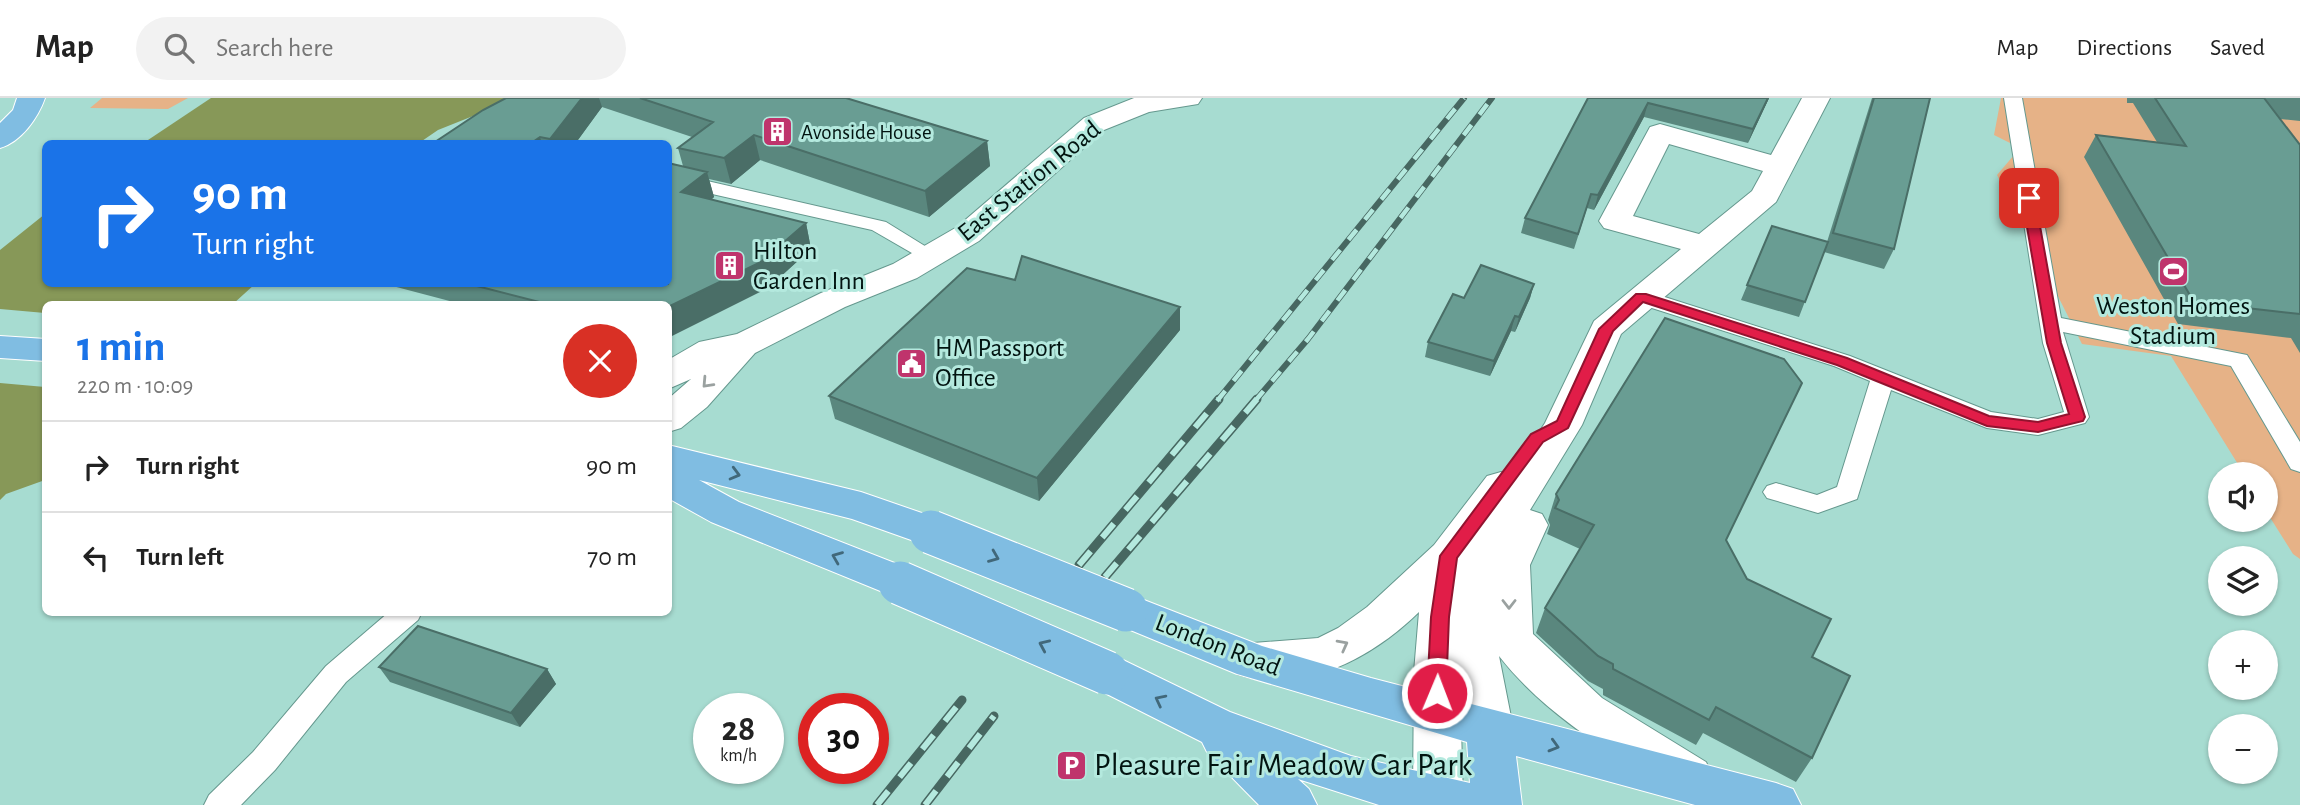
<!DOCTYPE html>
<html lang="en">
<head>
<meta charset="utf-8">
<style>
  :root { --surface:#fff; --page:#f2f2f2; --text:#222; --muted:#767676; --line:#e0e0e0; --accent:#1a73e8 }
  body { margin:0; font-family:"Alegreya Sans",sans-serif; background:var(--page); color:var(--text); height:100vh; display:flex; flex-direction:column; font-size:26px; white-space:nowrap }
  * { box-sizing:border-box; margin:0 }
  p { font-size:23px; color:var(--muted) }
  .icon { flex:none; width:38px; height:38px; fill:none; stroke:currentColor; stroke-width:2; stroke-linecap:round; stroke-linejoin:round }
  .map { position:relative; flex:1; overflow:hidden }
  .panel { position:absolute; left:42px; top:203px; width:630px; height:315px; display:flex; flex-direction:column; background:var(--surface); border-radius:10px; box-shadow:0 2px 5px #0004 }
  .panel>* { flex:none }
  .top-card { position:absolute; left:42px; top:42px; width:630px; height:147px; border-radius:10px; box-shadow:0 2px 5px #0004; background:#1a73e8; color:#fff; overflow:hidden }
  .buttons { position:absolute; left:2208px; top:364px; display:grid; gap:14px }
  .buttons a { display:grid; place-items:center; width:70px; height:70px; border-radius:50%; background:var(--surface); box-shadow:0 2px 5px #0004; font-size:35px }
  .speed { position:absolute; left:693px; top:595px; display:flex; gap:14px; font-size:35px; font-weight:700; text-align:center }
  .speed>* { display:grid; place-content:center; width:91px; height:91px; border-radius:50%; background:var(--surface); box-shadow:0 2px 5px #0004; line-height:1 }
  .speed small { font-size:18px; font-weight:400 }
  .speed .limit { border:10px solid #d22; background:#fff; color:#111 }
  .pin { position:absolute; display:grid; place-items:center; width:60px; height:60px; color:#fff; margin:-30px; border-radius:14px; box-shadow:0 4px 10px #0006 }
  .me { position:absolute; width:77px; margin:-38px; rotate:1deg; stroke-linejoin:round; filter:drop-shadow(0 0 5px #0008) }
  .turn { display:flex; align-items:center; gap:24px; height:147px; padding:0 35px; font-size:32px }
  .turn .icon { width:91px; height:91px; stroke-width:2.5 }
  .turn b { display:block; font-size:49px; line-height:60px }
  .round { display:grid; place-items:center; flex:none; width:74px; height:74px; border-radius:37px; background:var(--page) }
  .overview { display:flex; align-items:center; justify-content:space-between; height:119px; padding:0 35px }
  h1 { font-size:42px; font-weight:600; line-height:52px; color:var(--accent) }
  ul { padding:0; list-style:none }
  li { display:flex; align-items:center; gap:21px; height:91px; padding:0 35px; border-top:2px solid var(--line) }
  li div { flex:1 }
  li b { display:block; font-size:26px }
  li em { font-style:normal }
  header { display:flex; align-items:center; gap:42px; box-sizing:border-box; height:98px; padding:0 35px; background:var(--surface); border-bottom:2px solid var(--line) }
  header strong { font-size:33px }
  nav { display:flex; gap:38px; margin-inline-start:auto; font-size:24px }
  .search { width:490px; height:63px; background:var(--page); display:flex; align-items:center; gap:18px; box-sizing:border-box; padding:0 24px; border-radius:38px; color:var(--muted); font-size:26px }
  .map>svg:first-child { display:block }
  .green { fill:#e6b287 }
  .water { fill:#879858 }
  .pier { fill:#a7dcd1 }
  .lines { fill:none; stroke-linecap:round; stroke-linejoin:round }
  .lane-casing { stroke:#65988e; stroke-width:2 }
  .street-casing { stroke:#65988e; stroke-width:2 }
  .primary-casing { stroke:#fff; stroke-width:2 }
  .lane { fill:#fff; fill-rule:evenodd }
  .street { fill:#fff; fill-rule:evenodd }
  .primary { fill:#80bde2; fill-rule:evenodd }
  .rail-far1-casing { stroke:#476761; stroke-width:6 }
  .rail-casing { stroke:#476761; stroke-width:9 }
  .rail-far1 { stroke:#b4e9de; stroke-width:4.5; stroke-dasharray:13; stroke-linecap:butt }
  .rail { stroke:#b4e9de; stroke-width:6; stroke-dasharray:18; stroke-linecap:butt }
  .primary-bridge-casing { stroke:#fff; stroke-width:45; stroke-linecap:butt }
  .primary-bridge { stroke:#80bde2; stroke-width:43 }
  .wall { fill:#5a877e }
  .shaded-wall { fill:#4a6e67 }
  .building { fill:#699d93; stroke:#4a6e67; stroke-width:2 }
  .oneway { stroke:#9aa1a0 }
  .oneway2 { stroke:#41687a }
  .route { fill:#e11d48; stroke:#92132f; stroke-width:2 }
  .labels { text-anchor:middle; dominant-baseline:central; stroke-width:6; stroke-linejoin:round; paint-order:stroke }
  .far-poi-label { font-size:21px; fill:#021411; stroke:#b4e9de; text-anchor:start }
  .street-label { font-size:26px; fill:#021411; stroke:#b4e9de }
  .poi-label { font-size:26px; fill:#021411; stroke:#b4e9de; text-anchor:start }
  .near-poi-label { font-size:32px; fill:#021411; stroke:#b4e9de; text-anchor:start }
</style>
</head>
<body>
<header>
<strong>Map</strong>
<div class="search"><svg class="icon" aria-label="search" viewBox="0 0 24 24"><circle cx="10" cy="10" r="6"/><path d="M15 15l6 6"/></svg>Search here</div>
<nav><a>Map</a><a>Directions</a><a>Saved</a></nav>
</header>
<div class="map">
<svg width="2300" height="707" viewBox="0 0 2300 707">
  <rect width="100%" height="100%" fill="#a7dcd1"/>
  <path class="green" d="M102,0H188L168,11L90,10Z
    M2001,0H2300V461L2293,456L2266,413V376H2244L2171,258L2082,246L1997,77L2020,50L1994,37Z"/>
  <path class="water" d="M211,0H518L438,32L419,45L142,46Z
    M45,116L46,186H255L233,206H46L45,382L6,396L0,402V152Z"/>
  <path class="pier" d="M0,211L45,215V289L0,285Z"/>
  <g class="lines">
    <defs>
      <path id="lane" d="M2004,0H2022L2061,220L2247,257L2300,344V374L2291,371L2231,268L2063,234L2089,319L2085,325L2038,337L1987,330L1891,292L1857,401L1818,415L1767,400L1763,394L1767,388L1776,385L1817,397L1837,389L1870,283L1834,268L1633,204L1630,199L1633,194H1649L1850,258L1991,314L2038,321L2064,314L2043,245Z
        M668,74L886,124L941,158L938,162H924L872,132L668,86Z
        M389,514H422L418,522L346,584L275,672L241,707H204L209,697L253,654L326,568Z"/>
      <path id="street" d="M1134,0H1202L1198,6L1149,14L1104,32L979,143L917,180L845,209L755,255L707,309L681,330L668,334V301L691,281L668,291V262L699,244L737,236L821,195L893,166L957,129L1084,20Z
        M1802,0H1830L1776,104L1621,236L1582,327L1530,412L1542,416L1548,427L1530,467L1533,536L1602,600L1706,664L1713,679L1706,694L1689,700L1672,694C1610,654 1545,617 1499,558L1513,629L1506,643L1489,649L1472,643L1465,629L1460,596L1463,699L1459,707H1417L1413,699L1414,574L1419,514C1373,559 1303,598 1237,576L1230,563L1237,550L1253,545L1318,540L1338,530L1367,509L1434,447L1487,378L1501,374L1511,377L1545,325L1594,223L1681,151L1604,130L1599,123L1650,29L1660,26L1771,57ZM1669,46L1763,73L1752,93L1699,136L1633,118Z"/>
      <path id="primary" d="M17,0H45C38,20 21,44 0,50V25L13,12Z
        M0,238L46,241V263L0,260Z
        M668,347L861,394L945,423L952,434L945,445L931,449L852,421L699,382L739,404L915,473L921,485L915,497L900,501L711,424L668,400Z
        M1126,495L1262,548L1371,580L1776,685L1793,691L1801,707H1695L1516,658L1522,707H1379L1298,681L1309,691L1317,707H1259L1207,654L1202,644L1091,588L1084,575L1091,562L1107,556L1123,562L1230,614L1351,658L1470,685L1467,644L1237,576L1111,524L1104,512L1111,500Z"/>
    </defs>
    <use href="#lane" class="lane-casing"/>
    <use href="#street" class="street-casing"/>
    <use href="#primary" class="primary-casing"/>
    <use href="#lane" class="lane"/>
    <use href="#street" class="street"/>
    <use href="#primary" class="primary"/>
    <defs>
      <path id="rail-far1" d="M1217,303L1464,0
        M1255,303L1308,241L1492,0"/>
      <path id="rail" d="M1079,467L1219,301
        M1105,479L1257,301
        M877,707L962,602
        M925,707L994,618"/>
    </defs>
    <use href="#rail-far1" class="rail-far1-casing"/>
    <use href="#rail" class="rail-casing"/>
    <use href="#rail-far1" class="rail-far1"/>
    <use href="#rail" class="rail"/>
    <defs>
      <path id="primary-bridge" d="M931,434L1126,512
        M900,485L1107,575"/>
    </defs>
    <use href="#primary-bridge" class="primary-bridge-casing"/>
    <use href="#primary-bridge" class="primary-bridge"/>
  </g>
  <path class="wall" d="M506,0H846L987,43L990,68L929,119L760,62L731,86L709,81L714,99L711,102L806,125L811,151L768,190L668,206H461L385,186H668L683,68L678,50L692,39L602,9L575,46H432Z
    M1588,0H1769L1748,45L1644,19L1594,112L1587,110L1574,151L1521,135L1525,120Z
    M1872,0H1930L1894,151L1884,171L1824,154L1799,219L1741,202L1772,128L1827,144Z
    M2127,0H2300V23L2280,21L2300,47V255L2291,240L2178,226L2084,59L2096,37L2157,44L2133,5H2127Z
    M1534,186L1530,200L1515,234L1511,233L1490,278L1425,259L1428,244L1464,200Z
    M1180,232L1039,403L835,321L829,298Z
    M1556,396L1726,442L1747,481L1812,559V660L1796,684L1703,635L1696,647L1603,597V591L1588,583L1536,535L1545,510L1580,451L1547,436L1550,427L1548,422Z
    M379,569L547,571L556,586L520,629L390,584Z"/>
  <path class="shaded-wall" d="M582,0H599L602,9L575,46H552L550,41Z
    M1768,0H1769L1748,45L1753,31Z
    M1648,5L1644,19L1594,112L1598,97Z
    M754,37L760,62L731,86L724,60Z
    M540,39L542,46H530Z
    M987,43L990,68L929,119L925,93Z
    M707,74L714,99L689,120L681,94Z
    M806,125L811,151L768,190L668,240V209Z
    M1534,186L1530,200L1515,234L1519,219Z
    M1180,209V232L1039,403L1037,380Z
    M1515,218L1511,233L1490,278L1494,263Z
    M547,571L556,586L520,629L511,615Z"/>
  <path class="building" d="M506,0H582L550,41L540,39L530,46H432L483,12Z
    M640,0H846L987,43L925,93L754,37L724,60L678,50L713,24Z
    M1588,0H1768L1753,31L1648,5L1598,97L1591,96L1578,136L1525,120Z
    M1874,0H1930L1894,151L1833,135Z
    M2155,0H2264L2300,47V216L2194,204L2096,37L2186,48Z
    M668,65L707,74L681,94L806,125L761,164L668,209V206H547L469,186H668Z
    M1772,128L1828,144L1805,204L1747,187Z
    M1022,158L1180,209L1037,380L829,298L967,170L1015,182Z
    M1481,167L1534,186L1519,219L1515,218L1494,263L1428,244L1453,196L1464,200Z
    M1665,220L1784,261L1802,285L1726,442L1747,481L1831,521L1812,559L1850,578L1812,660L1716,609L1709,622L1613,571V566L1598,558L1545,510L1594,427L1555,410L1559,402L1556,396Z
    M418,528L547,571L511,615L379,569Z"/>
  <defs><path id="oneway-chevron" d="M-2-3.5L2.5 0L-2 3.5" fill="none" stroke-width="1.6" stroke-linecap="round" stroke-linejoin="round" transform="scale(1.75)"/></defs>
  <g class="oneway">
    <use href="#oneway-chevron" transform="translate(707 285) rotate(133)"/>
    <use href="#oneway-chevron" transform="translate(1509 506) rotate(90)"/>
    <use href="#oneway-chevron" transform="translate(1343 547) rotate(-28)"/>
  </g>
  <g class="oneway2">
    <use href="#oneway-chevron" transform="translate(735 376) rotate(15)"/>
    <use href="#oneway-chevron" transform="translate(837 459) rotate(-158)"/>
    <use href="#oneway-chevron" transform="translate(994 459) rotate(22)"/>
    <use href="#oneway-chevron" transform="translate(1044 547) rotate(-156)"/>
    <use href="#oneway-chevron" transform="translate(1160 602) rotate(-153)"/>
    <use href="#oneway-chevron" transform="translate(1554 648) rotate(16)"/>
  </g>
  <path class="route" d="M2029,96L2035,100L2061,245L2085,319L2083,323L2038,334L1987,328L1837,267L1643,204L1613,233L1568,330L1543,344L1457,460L1449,519L1446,595L1444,601H1430L1427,595L1431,519L1440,458L1531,336L1557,323L1599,231L1636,196H1646L1847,260L1989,318L2038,324L2069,316L2047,245L2022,100Z"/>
  <defs>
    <symbol id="building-square" viewBox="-11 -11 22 22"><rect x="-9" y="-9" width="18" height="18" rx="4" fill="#bf346c" stroke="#b4e9de"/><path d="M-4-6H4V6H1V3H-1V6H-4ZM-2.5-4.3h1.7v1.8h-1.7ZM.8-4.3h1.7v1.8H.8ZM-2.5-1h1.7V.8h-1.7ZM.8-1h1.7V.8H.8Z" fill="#fff"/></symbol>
    <symbol id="stadium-square" viewBox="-11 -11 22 22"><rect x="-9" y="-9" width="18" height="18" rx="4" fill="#bf346c" stroke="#b4e9de"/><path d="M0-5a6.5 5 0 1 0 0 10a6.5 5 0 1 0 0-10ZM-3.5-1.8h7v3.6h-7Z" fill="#fff"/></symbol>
    <symbol id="civic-square" viewBox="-11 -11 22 22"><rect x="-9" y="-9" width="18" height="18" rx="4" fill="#bf346c" stroke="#b4e9de"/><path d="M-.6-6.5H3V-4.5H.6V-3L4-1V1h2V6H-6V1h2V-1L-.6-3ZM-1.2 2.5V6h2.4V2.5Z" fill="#fff"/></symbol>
    <symbol id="parking-square" viewBox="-11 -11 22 22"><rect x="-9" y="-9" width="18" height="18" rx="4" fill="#bf346c" stroke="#b4e9de"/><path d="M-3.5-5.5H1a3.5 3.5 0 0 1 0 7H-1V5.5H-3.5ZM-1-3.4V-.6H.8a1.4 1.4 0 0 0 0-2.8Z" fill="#fff"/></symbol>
  </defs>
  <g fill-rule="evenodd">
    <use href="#building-square" x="760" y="16" width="35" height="35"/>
    <use href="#building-square" x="712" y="150" width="35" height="35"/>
    <use href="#stadium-square" x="2156" y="156" width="35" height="35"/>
    <use href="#civic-square" x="894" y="248" width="35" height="35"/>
    <use href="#parking-square" x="1054" y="650" width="35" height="35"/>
  </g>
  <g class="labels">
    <g class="far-poi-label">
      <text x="801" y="34">Avonside House</text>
    </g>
    <g class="street-label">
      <text transform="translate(1029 83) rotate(-39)">East Station Road</text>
      <text transform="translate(1218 547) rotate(21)">London Road</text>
    </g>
    <g class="poi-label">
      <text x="753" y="153">Hilton<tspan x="753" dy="30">Garden Inn</tspan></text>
      <text x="2173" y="208" text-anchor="middle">Weston Homes<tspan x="2173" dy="30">Stadium</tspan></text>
      <text x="935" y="250">HM Passport<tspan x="935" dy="30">Office</tspan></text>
    </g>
    <g class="near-poi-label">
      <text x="1094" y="667">Pleasure Fair Meadow Car Park</text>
    </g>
  </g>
</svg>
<div class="buttons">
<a><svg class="icon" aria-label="sound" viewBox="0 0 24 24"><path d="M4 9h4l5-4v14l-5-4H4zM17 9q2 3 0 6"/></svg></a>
<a><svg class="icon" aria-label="layers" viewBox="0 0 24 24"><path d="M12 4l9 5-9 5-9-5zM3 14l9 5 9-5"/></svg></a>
<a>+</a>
<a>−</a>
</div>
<div class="speed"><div>28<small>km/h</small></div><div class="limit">30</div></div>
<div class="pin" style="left:2029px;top:100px;background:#d93025"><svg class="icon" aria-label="arrive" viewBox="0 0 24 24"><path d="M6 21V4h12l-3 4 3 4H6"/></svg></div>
<svg class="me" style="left:1437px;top:595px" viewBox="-20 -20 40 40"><circle r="17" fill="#e11d48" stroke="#fff" stroke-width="3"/><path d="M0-11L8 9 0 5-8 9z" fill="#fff"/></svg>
<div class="top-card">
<div class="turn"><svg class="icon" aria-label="right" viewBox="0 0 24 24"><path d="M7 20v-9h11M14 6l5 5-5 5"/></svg><div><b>90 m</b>Turn right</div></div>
</div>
<section class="panel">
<div class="overview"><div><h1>1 min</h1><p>220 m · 10:09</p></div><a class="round" style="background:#d93025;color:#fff"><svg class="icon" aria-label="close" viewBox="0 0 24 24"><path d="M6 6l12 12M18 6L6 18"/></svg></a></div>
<ul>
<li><svg class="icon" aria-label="right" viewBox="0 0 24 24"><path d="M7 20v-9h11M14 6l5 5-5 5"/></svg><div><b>Turn right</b></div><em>90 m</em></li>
<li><svg class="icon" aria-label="left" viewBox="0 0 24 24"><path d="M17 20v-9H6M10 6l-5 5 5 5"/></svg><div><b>Turn left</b></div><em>70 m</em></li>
</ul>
</section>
</div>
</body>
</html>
